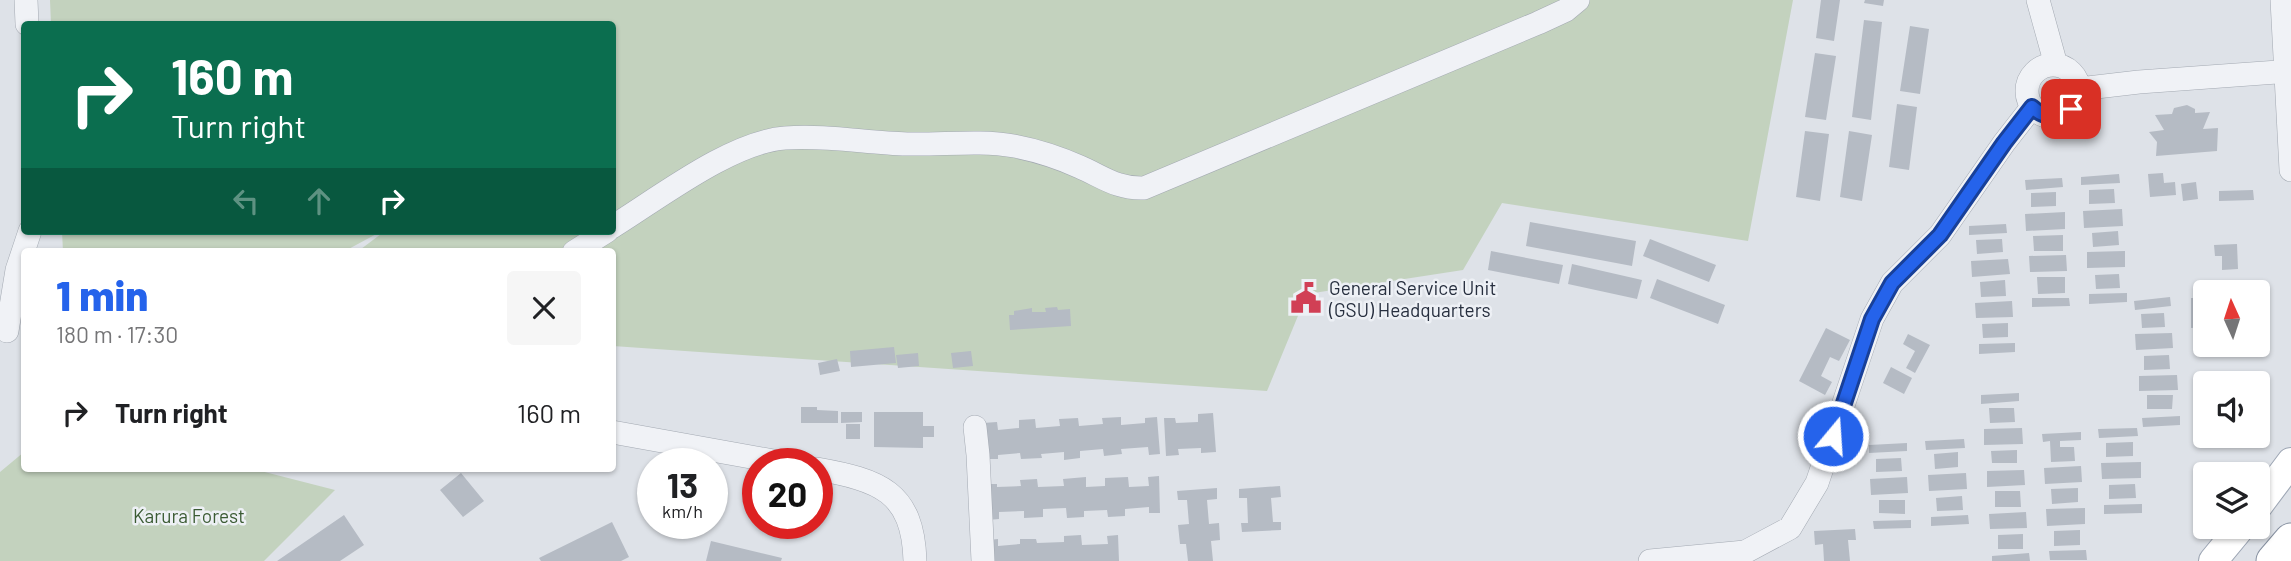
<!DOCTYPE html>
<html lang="en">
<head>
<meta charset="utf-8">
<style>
  :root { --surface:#fff; --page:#f6f6f6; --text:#202124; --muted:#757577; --accent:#2563eb }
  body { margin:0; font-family:Barlow,sans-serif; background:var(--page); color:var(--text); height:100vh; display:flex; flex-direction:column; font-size:26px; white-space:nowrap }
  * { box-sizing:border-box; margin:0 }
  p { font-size:23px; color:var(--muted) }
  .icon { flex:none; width:38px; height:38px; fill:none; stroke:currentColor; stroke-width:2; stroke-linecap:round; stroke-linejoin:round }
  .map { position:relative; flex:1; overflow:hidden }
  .drawer { position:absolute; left:21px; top:248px; width:595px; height:224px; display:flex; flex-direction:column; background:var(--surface); border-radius:7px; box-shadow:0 2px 5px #0004 }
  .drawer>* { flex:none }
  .top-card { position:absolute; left:21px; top:21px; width:595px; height:214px; border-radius:7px; box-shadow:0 2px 5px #0004; background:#0b6e4f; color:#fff; overflow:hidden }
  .needle { width:46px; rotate:357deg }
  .tools { position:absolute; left:2193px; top:280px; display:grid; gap:14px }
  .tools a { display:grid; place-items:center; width:77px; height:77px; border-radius:7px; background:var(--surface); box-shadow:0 2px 5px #0004; font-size:35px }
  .speed { position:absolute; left:637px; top:448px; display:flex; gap:14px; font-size:35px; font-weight:700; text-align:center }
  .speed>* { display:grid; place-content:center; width:91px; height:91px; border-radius:50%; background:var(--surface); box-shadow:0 2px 5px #0004; line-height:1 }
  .speed small { font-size:18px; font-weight:400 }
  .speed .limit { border:10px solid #d22; background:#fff; color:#111 }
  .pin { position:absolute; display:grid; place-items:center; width:60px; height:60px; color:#fff; margin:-30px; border-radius:14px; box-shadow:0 4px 10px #0006 }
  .me { position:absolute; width:77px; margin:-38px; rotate:18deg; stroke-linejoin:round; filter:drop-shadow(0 0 5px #0008) }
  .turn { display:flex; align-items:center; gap:24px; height:147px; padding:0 35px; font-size:32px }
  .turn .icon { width:91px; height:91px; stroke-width:2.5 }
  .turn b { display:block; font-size:49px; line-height:60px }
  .lanes { display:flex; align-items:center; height:66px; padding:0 35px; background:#0003; justify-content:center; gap:35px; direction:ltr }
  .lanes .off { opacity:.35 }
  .round { display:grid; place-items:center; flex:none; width:74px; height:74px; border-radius:7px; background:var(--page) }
  .head { display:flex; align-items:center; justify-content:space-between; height:119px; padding:0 35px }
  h1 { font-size:42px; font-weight:800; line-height:52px; color:var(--accent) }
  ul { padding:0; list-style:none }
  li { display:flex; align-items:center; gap:21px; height:91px; padding:0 35px }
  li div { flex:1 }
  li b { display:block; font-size:26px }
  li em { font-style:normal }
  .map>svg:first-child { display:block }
  .green { fill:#c3d2be }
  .building { fill:#b5bbc4 }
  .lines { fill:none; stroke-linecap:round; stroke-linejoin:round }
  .minor-casing { stroke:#a3a9b2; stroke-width:24 }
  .major-casing { stroke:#9da6b4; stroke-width:30 }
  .highway-casing { stroke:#858f9f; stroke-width:35 }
  .minor { stroke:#f0f2f6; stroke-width:23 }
  .major { stroke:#fff; stroke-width:28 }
  .highway { stroke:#fff; stroke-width:33 }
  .route-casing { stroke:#184099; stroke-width:18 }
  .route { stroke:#2563eb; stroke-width:12 }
  .labels { text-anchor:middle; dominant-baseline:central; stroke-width:5; stroke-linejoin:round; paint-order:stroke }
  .poi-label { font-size:19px; fill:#272f3f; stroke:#edf0f5; text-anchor:start }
  .park-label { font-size:19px; fill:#3b5b34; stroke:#edf0f5 }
</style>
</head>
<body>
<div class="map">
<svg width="2291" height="561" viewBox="0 0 2291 561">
  <rect width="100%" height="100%" fill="#dee2e8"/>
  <path class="green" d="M50,0H1793L1748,241L1502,203L1463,270L1307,294L1267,391L613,346L612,252H357L385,231H612V24H51Z
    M62,231H382L343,252H63Z
    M24,452V469H253L335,490L264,561H0V472Z"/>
  <path class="building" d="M1821,0H1840L1834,41L1816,38Z
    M1865,0H1884L1883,6L1864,3Z
    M1864,20L1882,22L1871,120L1852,117Z
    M1910,26L1929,29L1920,94L1900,91Z
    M1815,53L1836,56L1826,120L1805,117Z
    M1897,104L1917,107L1909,170L1889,167Z
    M2187,105L2195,109V113L2210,112L2203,129L2218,128L2217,151L2156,156L2157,142L2149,132L2164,130L2155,115L2172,114L2174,108Z
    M1805,131L1829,134L1820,201L1796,197Z
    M1849,131L1872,135L1862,201L1840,197Z
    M2163,173L2164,183L2175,182L2176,195L2150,197L2148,174Z
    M2119,174L2120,183L2081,185V177Z
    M2062,178L2063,187L2026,190L2025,180Z
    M2196,182L2198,199L2183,201L2181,184Z
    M2114,189L2115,203L2089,204V190Z
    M2253,190L2254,200L2219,201V191Z
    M2056,192V206L2031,207V193Z
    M2122,209L2123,226L2084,228L2083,211Z
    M2065,212V229L2026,231L2025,214Z
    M1530,222L1636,241L1632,266L1526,246Z
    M2006,224L2007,233L1969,235V226Z
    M2118,231L2119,245L2093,247L2092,233Z
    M2063,235V251H2034L2033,236Z
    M1650,239L1716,265L1709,282L1643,256Z
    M2002,239L2003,252L1977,254L1976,240Z
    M2237,244L2238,269L2222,270V256H2215L2214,245Z
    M1491,251L1563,265L1559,284L1488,270Z
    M2125,251V267L2087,268V252Z
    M2066,255L2067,271L2030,272L2029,256Z
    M2008,259L2010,274L1972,277L1971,261Z
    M1572,264L1642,280L1637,299L1568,284Z
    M2119,274L2120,288L2096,289L2095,275Z
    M2037,277H2065V293L2038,294Z
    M1657,279L1725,305L1718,324L1650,298Z
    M2005,280L2006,296L1981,297L1980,282Z
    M2127,293V302L2089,304V294Z
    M2170,297L2171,306L2135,310L2134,301Z
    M2032,298H2069L2070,306L2032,307Z
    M2191,298H2205V327L2191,328Z
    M2012,301L2013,317L1976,318L1975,303Z
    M1057,307L1058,310L1070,309L1071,326L1010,330L1009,315H1014V311L1032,308V312H1046L1045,308Z
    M2164,313L2165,327L2142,328L2141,314Z
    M2008,323V337L1983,338L1982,324Z
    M1826,328L1850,340L1839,361L1830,357L1821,376L1832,382L1825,395L1799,381Z
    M2172,333L2173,348L2136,350L2135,334Z
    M1908,334L1930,345L1915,373L1906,368L1915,351L1903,344Z
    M2015,343V352L1979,354V344Z
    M894,347L896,363L851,367L850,351Z
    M971,351L973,366L953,368L951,353Z
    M918,353L919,366L898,368L896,355Z
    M2169,355L2170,369L2144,370V356Z
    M837,359L840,371L820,375L818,363Z
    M1891,367L1912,378L1904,394L1883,383Z
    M2177,375L2178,390L2139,391V376Z
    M2019,393V401L1981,404V395Z
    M2147,395H2173L2172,409H2147Z
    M801,407H817V410L838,411V423H801Z
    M1989,408H2014L2015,422L1990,423Z
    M841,412H862V422L841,423Z
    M874,412H923V426H934V437H923V448L874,447Z
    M1213,413L1216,452L1201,453V448L1178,449L1179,455L1166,456L1164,418H1175L1176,423L1198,422V414Z
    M2180,416V425L2143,427L2142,418Z
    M1121,417V425L1145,423V418L1157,417L1160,454L1149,455L1148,447L1121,449L1122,454L1104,456L1103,449L1080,451V458L1064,460V452L1041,454L1042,458L1021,459L1020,453L998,455V459H986L983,423L997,422L998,430L1019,428V420L1035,419L1036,428L1060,426L1059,419L1078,418L1079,426L1103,424L1102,418Z
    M846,424H860V439H846Z
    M2022,428L2023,444L1984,445V429Z
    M2137,428L2138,436L2099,438L2098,429Z
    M2081,432V440L2060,441V447H2074L2075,461L2051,462L2050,441L2043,442L2042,434Z
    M1964,439L1965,448L1926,450L1925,441Z
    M2133,442V456L2106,457V443Z
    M1907,443V451L1869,453V445Z
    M2017,450V463H1992L1991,451Z
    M1958,452V467L1935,469L1934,454Z
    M1901,458L1902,471L1876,472V459Z
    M2141,462V478L2102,479L2101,463Z
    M2081,466L2082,482L2045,484L2044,468Z
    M2024,470L2025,485L1987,487V471Z
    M461,473L484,501L463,517L440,490Z
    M1966,473L1967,489L1929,491L1928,475Z
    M1159,476L1160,513H1149V507L1125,509V516L1108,517L1107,510L1084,511V517L1067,518L1066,508L1043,509V517L1024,518V511L999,512V519L988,520L986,484H997V487L1021,486L1020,480L1037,479L1038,487L1064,486L1063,479L1086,477V487L1105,486V478L1128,477L1129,487L1149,486L1148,477Z
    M1907,477L1908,493L1871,495L1870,479Z
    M2135,484L2136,498L2109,499V485Z
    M1280,486L1281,497L1271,498L1273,522H1281V530L1242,532L1241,523H1248L1247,498H1239V489Z
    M1217,488V499L1207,500L1209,524L1219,523L1220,540L1211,541L1213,561H1188L1186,544H1180L1178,525L1189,524L1187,500H1178L1177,491Z
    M2078,488V502L2052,504L2051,489Z
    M1995,491H2020L2021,507H1995Z
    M1962,496L1963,510L1937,511L1936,498Z
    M1879,500H1905V514L1879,513Z
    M2142,504V513L2104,514V505Z
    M2085,508V524L2047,526L2046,509Z
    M2026,512L2027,528L1990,529L1989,514Z
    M344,515L364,545L340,561H277Z
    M1968,515L1969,524L1931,526V517Z
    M1911,520V528L1874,529L1873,521Z
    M612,522L629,557L621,561H541L539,558Z
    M1855,529L1856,540H1848L1850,561H1824L1823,544L1815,545L1814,531Z
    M2080,530V545L2054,546V531Z
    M2023,534V549H1998V535Z
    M1081,535L1082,545L1108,544L1107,536L1118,535L1119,561H989L988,540L998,539V546L1020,544V539H1036L1037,543L1064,542V536Z
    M711,541L782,558L781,561H706Z
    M2086,550L2087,560H2050L2049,551Z
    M2029,553L2030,561H1992V556Z"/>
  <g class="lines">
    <defs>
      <path id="minor" d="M26,0L27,24
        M2038,0L2056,65
        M2282,0L2291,170
        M2027 91a26 26 0 1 1 52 0a26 26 0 1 1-52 0Z
        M2079,89L2139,82L2291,71
        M612,227C659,198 731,142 785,138C827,135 867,143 907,144C943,145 979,140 1014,146C1035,150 1060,158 1080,167C1103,177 1117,189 1144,188L1538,23L1566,10L1578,0
        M574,252L607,231
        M7,331L17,270L30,231
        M975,427L978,455L983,561
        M612,432L790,464
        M817,469C879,480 913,491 915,561
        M1650,561L1745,552L1790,528L1817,483L1872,319L1892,283L1940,235L2004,143L2032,107"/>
      <path id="major" d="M2258,506L2291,462
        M2213,561L2241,527"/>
      <path id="highway" d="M2273,561L2291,540"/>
    </defs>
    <use href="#minor" class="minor-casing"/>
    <use href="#major" class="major-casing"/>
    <use href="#highway" class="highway-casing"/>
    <use href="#minor" class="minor"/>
    <use href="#major" class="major"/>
    <use href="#highway" class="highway"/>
  </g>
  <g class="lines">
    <defs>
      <path id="route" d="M1833,436L1872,319L1892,283L1940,235L2004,143L2032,107C2045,119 2057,119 2071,109"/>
    </defs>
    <use href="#route" class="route-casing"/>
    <use href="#route" class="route"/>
  </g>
  <defs>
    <symbol id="civic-bare" viewBox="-9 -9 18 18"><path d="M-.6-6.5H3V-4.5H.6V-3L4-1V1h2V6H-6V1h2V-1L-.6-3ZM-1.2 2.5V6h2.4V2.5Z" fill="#d13f55" stroke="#edf0f5" stroke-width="2.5" paint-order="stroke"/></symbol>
  </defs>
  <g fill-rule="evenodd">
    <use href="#civic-bare" x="1284" y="276" width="44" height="44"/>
  </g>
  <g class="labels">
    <g class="poi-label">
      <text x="1329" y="287">General Service Unit<tspan x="1329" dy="22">(GSU) Headquarters</tspan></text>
    </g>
    <g class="park-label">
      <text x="189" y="515">Karura Forest</text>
    </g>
  </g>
</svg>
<div class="tools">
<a><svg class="needle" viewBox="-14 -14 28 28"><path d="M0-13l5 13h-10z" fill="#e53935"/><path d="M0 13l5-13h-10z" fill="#757577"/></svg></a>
<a><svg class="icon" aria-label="sound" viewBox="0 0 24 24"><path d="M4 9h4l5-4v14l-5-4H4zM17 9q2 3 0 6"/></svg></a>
<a><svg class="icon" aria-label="layers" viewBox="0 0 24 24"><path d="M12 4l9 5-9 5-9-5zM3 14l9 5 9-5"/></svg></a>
</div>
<div class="speed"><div>13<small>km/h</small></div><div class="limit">20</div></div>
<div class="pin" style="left:2071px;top:109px;background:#d93025"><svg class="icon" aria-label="arrive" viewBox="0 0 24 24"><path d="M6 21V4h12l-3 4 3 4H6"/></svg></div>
<svg class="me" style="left:1833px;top:436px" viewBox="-20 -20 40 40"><circle r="17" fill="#2563eb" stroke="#fff" stroke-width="3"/><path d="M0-11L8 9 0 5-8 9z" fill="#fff"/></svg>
<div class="top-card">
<div class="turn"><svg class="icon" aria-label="right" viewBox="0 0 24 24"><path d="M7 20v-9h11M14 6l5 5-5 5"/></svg><div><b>160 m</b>Turn right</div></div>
<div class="lanes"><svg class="icon off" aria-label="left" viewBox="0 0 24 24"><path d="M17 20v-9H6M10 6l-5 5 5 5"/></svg><svg class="icon off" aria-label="ahead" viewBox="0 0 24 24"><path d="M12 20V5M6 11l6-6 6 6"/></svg><svg class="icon" aria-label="right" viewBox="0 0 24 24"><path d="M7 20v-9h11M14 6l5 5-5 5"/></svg></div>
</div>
<section class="drawer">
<div class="head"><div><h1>1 min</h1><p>180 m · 17:30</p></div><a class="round"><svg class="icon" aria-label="close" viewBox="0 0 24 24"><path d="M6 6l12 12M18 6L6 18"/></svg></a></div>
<ul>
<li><svg class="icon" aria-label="right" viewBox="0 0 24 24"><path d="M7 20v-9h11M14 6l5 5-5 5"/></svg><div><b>Turn right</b></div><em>160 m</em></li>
</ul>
</section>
</div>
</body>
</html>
